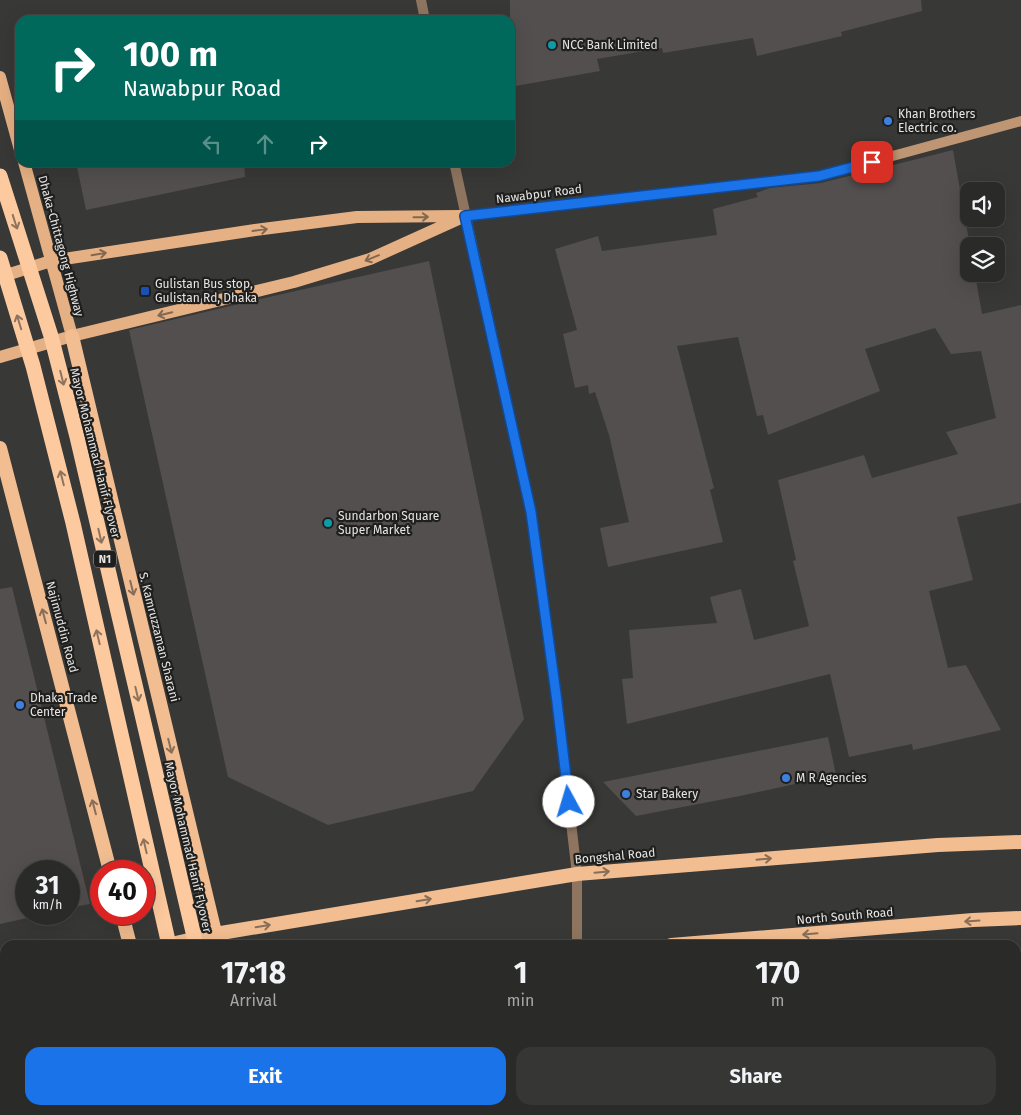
<!DOCTYPE html>
<html lang="en">
<head>
<meta charset="utf-8">
<style>
  :root { --surface:#2a2a28; --page:#363634; --text:#f1f3f6; --muted:#a5a7a8; --line:#464645; --accent:#1a73e8 }
  body { margin:0; font-family:"Fira Sans",sans-serif; background:var(--page); color:var(--text); height:100vh; display:flex; flex-direction:column; font-size:19px; white-space:nowrap }
  * { box-sizing:border-box; margin:0 }
  p { font-size:16px; color:var(--muted) }
  .icon { flex:none; width:28px; height:28px; fill:none; stroke:currentColor; stroke-width:2; stroke-linecap:round; stroke-linejoin:round }
  .map { position:relative; flex:1; overflow:hidden }
  .drawer { position:absolute; left:0px; top:940px; width:1021px; height:175px; display:flex; flex-direction:column; background:var(--surface); border-radius:15px 15px 0 0; box-shadow:0 5px 20px #0002,0 0 0 1px var(--line) }
  .drawer>* { flex:none }
  .banner { position:absolute; left:15px; top:15px; width:500px; height:152px; border-radius:15px; box-shadow:0 5px 20px #0002,0 0 0 1px var(--line); background:#00695c; color:#fff; overflow:hidden }
  .fabs { position:absolute; left:960px; top:182px; display:grid; gap:10px }
  .fabs a { display:grid; place-items:center; width:45px; height:45px; border-radius:10px; background:var(--surface); box-shadow:0 5px 20px #0002,0 0 0 1px var(--line); font-size:25px }
  .speed { position:absolute; left:15px; top:860px; display:flex; gap:10px; font-size:25px; font-weight:700; text-align:center }
  .speed>* { display:grid; place-content:center; width:65px; height:65px; border-radius:50%; background:var(--surface); box-shadow:0 5px 20px #0002,0 0 0 1px var(--line); line-height:1 }
  .speed small { font-size:12px; font-weight:400 }
  .speed .limit { border:8px solid #d22; background:#fff; color:#111 }
  .pin { position:absolute; display:grid; place-items:center; width:42px; height:42px; color:#fff; margin:-21px; border-radius:10px; box-shadow:0 2px 8px #0006 }
  .me { position:absolute; width:55px; margin:-28px; rotate:354deg; stroke-linejoin:round; filter:drop-shadow(0 0 4px #0008) }
  .turn { display:flex; align-items:center; gap:18px; height:105px; padding:0 25px; font-size:22px }
  .turn .icon { width:65px; height:65px; stroke-width:2.5 }
  .turn b { display:block; font-size:35px; line-height:42px }
  .lanes { display:flex; align-items:center; height:48px; padding:0 25px; background:#0003; justify-content:center; gap:25px; direction:ltr }
  .lanes .off { opacity:.35 }
  .eta { display:flex; justify-content:space-evenly; align-items:center; height:85px; text-align:center }
  .eta b { font-size:30px; font-weight:700; line-height:35px }
  .button { display:flex; gap:10px; margin-top:auto; padding:10px 25px }
  .button a { flex:1; height:58px; border-radius:15px; background:var(--accent); color:#fff; font-size:20px; font-weight:700; line-height:58px; text-align:center }
  .button a+a { background:var(--page); color:var(--text) }
  .map>svg:first-child { display:block }
  .building { fill:#524f4e }
  .lines { fill:none; stroke-linecap:round; stroke-linejoin:round }
  .service { stroke:#8f755f; stroke-width:10 }
  .minor { stroke:#8f755f; stroke-width:10 }
  .tertiary { stroke:#8f755f; stroke-width:10 }
  .secondary { stroke:#bf9673; stroke-width:10 }
  .primary { stroke:#e5b083; stroke-width:12 }
  .trunk { stroke:#f1bd91; stroke-width:14 }
  .motorway { stroke:#fdca9f; stroke-width:15 }
  .motorway-bridge { stroke:#fdca9f; stroke-width:15 }
  .oneway { stroke:#826850 }
  .oneway2 { stroke:#8e745e }
  .oneway3 { stroke:#886e58 }
  .route-casing { stroke:#114b97; stroke-width:12 }
  .route { stroke:#1a73e8; stroke-width:9 }
  .culture-dot { fill:#0f9aa8; stroke:#1f1f1e; stroke-width:2 }
  .shop-dot { fill:#3f7fe0; stroke:#1f1f1e; stroke-width:2 }
  .transit-dot { fill:#1a4fb4; stroke:#1f1f1e; stroke-width:2 }
  .labels { text-anchor:middle; dominant-baseline:central; stroke-width:4.5; stroke-linejoin:round; paint-order:stroke }
  .shield { fill:#1f1f1e; stroke:#aaaaa9; stroke-width:1 }
  .shield-label { font-size:11px; font-weight:bold; fill:#e6e5e4 }
  .poi-label { font-size:12px; fill:#e6e5e4; stroke:#1f1f1e; text-anchor:start }
  .street-label { font-size:12px; fill:#e6e5e4; stroke:#1f1f1e }
</style>
</head>
<body>
<div class="map">
<svg width="1021" height="1115" viewBox="0 0 1021 1115">
  <rect width="100%" height="100%" fill="#383836"/>
  <path class="building" d="M510,0H921L922,11L841,32L842,36L757,56L753,38L663,53L662,48L597,59L600,71L510,87Z
    M953,150L970,246H969V274H975L982,314L1021,305V503L957,517L973,580L929,591L948,668L966,665L1001,730L913,750L912,744L849,757L830,674L627,724L622,679L633,678L629,630L717,623L710,597L741,589L754,640L809,626L793,561L796,560L778,480L864,455L872,478L958,454L946,432L996,418L981,351L951,354L935,328L865,349L880,391L768,435L763,415L757,416L738,337L677,346L714,488L710,490L723,542L608,567L600,528L629,522L609,435L595,392L589,394L588,385L575,388L563,334L577,330L555,249L598,236L602,251L717,235L713,209L758,197L756,193L770,188L821,183Z
    M76,162H244L245,177L86,210Z
    M429,261L524,719L473,791L328,825L228,777L129,330L269,297Z
    M12,587L90,904L69,908V871H26V914H45L0,924V589Z
    M828,737L836,775L740,796L636,816L603,782Z"/>
  <g class="lines">
    <path class="service" d="M335,1115L340,1110"/>
    <path class="minor" d="M577,874V945
      M531,1115L532,1110"/>
    <path class="tertiary" d="M421,0L425,20
      M454,162L531,512L556,694L577,874"/>
    <path class="secondary" d="M465,216L819,176L1021,121"/>
    <path class="primary" d="M0,77L20,150
      M24,162L72,336
      M0,277L51,261L255,230L357,217L460,216
      M0,357L72,336L294,282L370,259L465,216
      M169,1110L170,1115
      M254,1110L255,1115"/>
    <path class="trunk" d="M72,336L218,945
      M0,448L110,871
      M122,914L130,945
      M167,945L215,934L577,874L938,845L1021,842
      M671,945L973,920L1021,918
      M0,992L5,991
      M0,1066L5,1065"/>
    <path class="motorway" d="M207,1110L208,1115
      M234,1110L235,1115"/>
    <path class="motorway-bridge" d="M0,176L51,336L77,437L196,945
      M0,258L33,366L73,523L169,945"/>
  </g>
  <defs><path id="oneway-shaft" d="M-6 0H5M1.5-3L5.5 0L1.5 3" fill="none" stroke-width="1.6" stroke-linecap="round" stroke-linejoin="round" transform="scale(1.25)"/></defs>
  <g class="oneway">
    <use href="#oneway-shaft" transform="translate(421 217) rotate(-1)"/>
    <use href="#oneway-shaft" transform="translate(260 230) rotate(-8)"/>
    <use href="#oneway-shaft" transform="translate(99 254) rotate(-9)"/>
    <use href="#oneway-shaft" transform="translate(372 258) rotate(158)"/>
    <use href="#oneway-shaft" transform="translate(165 314) rotate(166)"/>
  </g>
  <g class="oneway2">
    <use href="#oneway-shaft" transform="translate(15 222) rotate(72)"/>
    <use href="#oneway-shaft" transform="translate(19 322) rotate(-107)"/>
    <use href="#oneway-shaft" transform="translate(62 378) rotate(76)"/>
    <use href="#oneway-shaft" transform="translate(62 478) rotate(-104)"/>
    <use href="#oneway-shaft" transform="translate(100 536) rotate(77)"/>
    <use href="#oneway-shaft" transform="translate(98 637) rotate(-103)"/>
    <use href="#oneway-shaft" transform="translate(137 694) rotate(77)"/>
    <use href="#oneway-shaft" transform="translate(145 846) rotate(-103)"/>
  </g>
  <g class="oneway3">
    <use href="#oneway-shaft" transform="translate(132 588) rotate(76)"/>
    <use href="#oneway-shaft" transform="translate(44 616) rotate(-105)"/>
    <use href="#oneway-shaft" transform="translate(170 746) rotate(76)"/>
    <use href="#oneway-shaft" transform="translate(94 807) rotate(-105)"/>
    <use href="#oneway-shaft" transform="translate(764 859) rotate(-5)"/>
    <use href="#oneway-shaft" transform="translate(602 872) rotate(-5)"/>
    <use href="#oneway-shaft" transform="translate(424 900) rotate(-9)"/>
    <use href="#oneway-shaft" transform="translate(972 921) rotate(176)"/>
    <use href="#oneway-shaft" transform="translate(263 926) rotate(-9)"/>
    <use href="#oneway-shaft" transform="translate(810 934) rotate(175)"/>
  </g>
  <g class="lines">
    <defs>
      <path id="route" d="M569,802L556,694L531,512L465,216L819,176L872,162"/>
    </defs>
    <use href="#route" class="route-casing"/>
    <use href="#route" class="route"/>
  </g>
  <g class="culture-dot">
    <circle cx="552" cy="45" r="5"/>
    <circle cx="328" cy="523" r="5"/>
  </g>
  <g class="shop-dot">
    <circle cx="888" cy="121" r="5"/>
    <circle cx="20" cy="705" r="5"/>
    <circle cx="786" cy="778" r="5"/>
    <circle cx="626" cy="794" r="5"/>
  </g>
  <rect class="transit-dot" x="140" y="286" width="10" height="10" rx="2.5"/>
  <g class="labels">
    <rect class="shield" x="94" y="550.5" width="22" height="17" rx="4"/>
    <g class="shield-label">
      <text x="105" y="559">N1</text>
    </g>
    <g class="poi-label">
      <text x="562" y="45">NCC Bank Limited</text>
      <text x="898" y="114">Khan Brothers<tspan x="898" dy="14">Electric co.</tspan></text>
      <text x="155" y="284">Gulistan Bus stop,<tspan x="155" dy="14">Gulistan Rd, Dhaka</tspan></text>
      <text x="338" y="516">Sundarbon Square<tspan x="338" dy="14">Super Market</tspan></text>
      <text x="30" y="698">Dhaka Trade<tspan x="30" dy="14">Center</tspan></text>
      <text x="796" y="778">M R Agencies</text>
      <text x="636" y="794">Star Bakery</text>
    </g>
    <g class="street-label">
      <text transform="translate(539 194) rotate(-7)">Nawabpur Road</text>
      <text transform="translate(61 246) rotate(75)">Dhaka-Chittagong Highway</text>
      <text transform="translate(95 453) rotate(76)">Mayor Mohammad Hanif Flyover</text>
      <text transform="translate(62 627) rotate(75)">Najimuddin Road</text>
      <text transform="translate(159 637) rotate(76)">S. Kamruzzaman Sharani</text>
      <text transform="translate(188 847) rotate(77)">Mayor Mohammad Hanif Flyover</text>
      <text transform="translate(615 856) rotate(-5)">Bongshal Road</text>
      <text transform="translate(845 916) rotate(-5)">North South Road</text>
    </g>
  </g>
</svg>
<div class="fabs">
<a><svg class="icon" aria-label="sound" viewBox="0 0 24 24"><path d="M4 9h4l5-4v14l-5-4H4zM17 9q2 3 0 6"/></svg></a>
<a><svg class="icon" aria-label="layers" viewBox="0 0 24 24"><path d="M12 4l9 5-9 5-9-5zM3 14l9 5 9-5"/></svg></a>
</div>
<div class="speed"><div>31<small>km/h</small></div><div class="limit">40</div></div>
<div class="pin" style="left:872px;top:162px;background:#d93025"><svg class="icon" aria-label="arrive" viewBox="0 0 24 24"><path d="M6 21V4h12l-3 4 3 4H6"/></svg></div>
<svg class="me" style="left:569px;top:802px" viewBox="-20 -20 40 40"><circle r="19" fill="#fff"/><path d="M0-13L10 11 0 6-10 11z" fill="#1a73e8"/></svg>
<div class="banner">
<div class="turn"><svg class="icon" aria-label="right" viewBox="0 0 24 24"><path d="M7 20v-9h11M14 6l5 5-5 5"/></svg><div><b>100 m</b>Nawabpur Road</div></div>
<div class="lanes"><svg class="icon off" aria-label="left" viewBox="0 0 24 24"><path d="M17 20v-9H6M10 6l-5 5 5 5"/></svg><svg class="icon off" aria-label="ahead" viewBox="0 0 24 24"><path d="M12 20V5M6 11l6-6 6 6"/></svg><svg class="icon" aria-label="right" viewBox="0 0 24 24"><path d="M7 20v-9h11M14 6l5 5-5 5"/></svg></div>
</div>
<section class="drawer">
<div class="eta">
<div><b>17:18</b><p>Arrival</p></div>
<div><b>1</b><p>min</p></div>
<div><b>170</b><p>m</p></div>
</div>
<div class="button"><a>Exit</a><a>Share</a></div>
</section>
</div>
</body>
</html>
